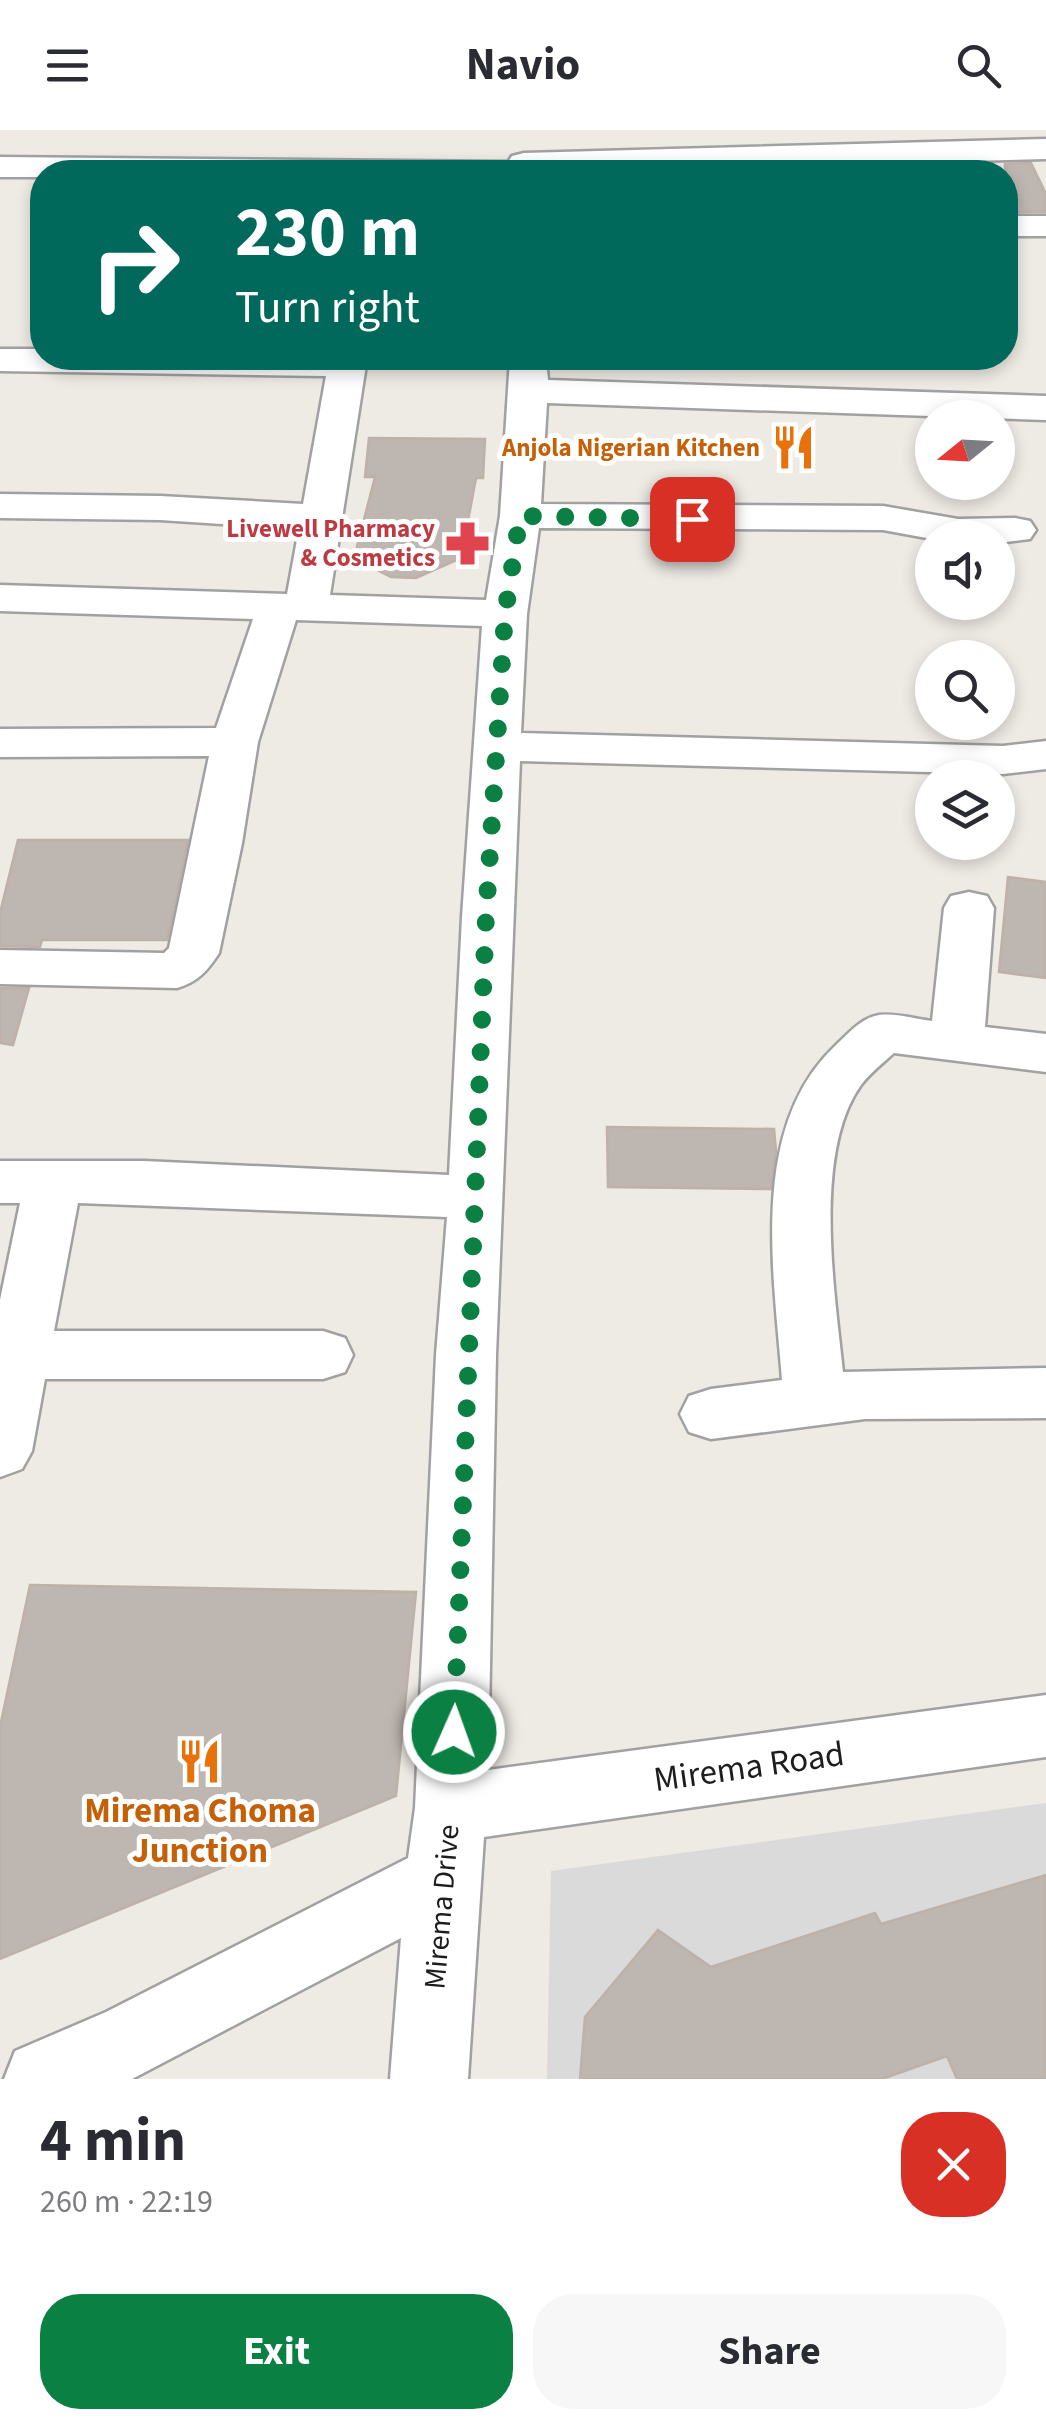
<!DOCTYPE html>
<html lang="en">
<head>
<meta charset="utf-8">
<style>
  :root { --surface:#fff; --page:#f7f7f7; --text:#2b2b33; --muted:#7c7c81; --accent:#0b8043 }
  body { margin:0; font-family:"Source Sans 3",sans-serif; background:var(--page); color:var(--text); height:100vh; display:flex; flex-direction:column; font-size:38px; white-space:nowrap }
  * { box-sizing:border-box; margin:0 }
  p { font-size:32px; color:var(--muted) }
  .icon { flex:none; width:55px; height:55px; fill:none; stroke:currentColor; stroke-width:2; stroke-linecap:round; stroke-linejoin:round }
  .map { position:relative; height:1949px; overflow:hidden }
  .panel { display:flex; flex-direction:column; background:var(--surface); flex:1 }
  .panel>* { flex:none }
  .hud { position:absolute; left:30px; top:30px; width:988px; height:210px; border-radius:40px; box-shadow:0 5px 15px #0003; background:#00695c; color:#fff; overflow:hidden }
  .needle { width:65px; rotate:252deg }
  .fabs { position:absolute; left:915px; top:270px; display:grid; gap:20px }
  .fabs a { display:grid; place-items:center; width:100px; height:100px; border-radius:50%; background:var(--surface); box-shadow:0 5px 15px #0003; font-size:50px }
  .pin { position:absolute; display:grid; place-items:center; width:85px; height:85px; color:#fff; margin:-42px; border-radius:20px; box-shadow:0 5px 15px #0006 }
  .me { position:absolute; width:110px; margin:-55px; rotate:2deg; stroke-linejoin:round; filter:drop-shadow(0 0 8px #0008) }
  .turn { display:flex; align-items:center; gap:35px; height:210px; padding:0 40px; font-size:45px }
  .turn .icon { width:130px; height:130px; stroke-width:2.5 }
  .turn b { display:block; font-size:70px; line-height:85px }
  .round { display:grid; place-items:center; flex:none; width:105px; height:105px; border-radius:40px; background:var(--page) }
  .summary { display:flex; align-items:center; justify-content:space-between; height:170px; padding:0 40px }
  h1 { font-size:60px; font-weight:700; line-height:75px }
  .primary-button { display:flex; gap:20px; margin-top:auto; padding:20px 40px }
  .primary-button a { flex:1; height:115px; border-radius:40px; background:var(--accent); color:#fff; font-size:40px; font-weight:700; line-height:115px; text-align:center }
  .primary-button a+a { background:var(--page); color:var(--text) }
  header { display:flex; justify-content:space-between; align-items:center; height:130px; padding:0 40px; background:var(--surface); font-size:45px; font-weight:700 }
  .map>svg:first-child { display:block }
  .residential { fill:#dbdada }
  .building { fill:#beb6b1; stroke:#beb1a7; stroke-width:2.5 }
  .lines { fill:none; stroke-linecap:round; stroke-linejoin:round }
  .minor-casing { stroke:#a1a1a1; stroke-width:5 }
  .minor { fill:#fff; fill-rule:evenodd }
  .route { stroke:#0b8043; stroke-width:18; stroke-dasharray:0 32.4 }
  .labels { text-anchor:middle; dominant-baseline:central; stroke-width:10; stroke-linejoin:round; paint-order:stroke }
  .far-food-label { font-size:25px; font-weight:bold; fill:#c56008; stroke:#fff; text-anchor:end }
  .far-health-label { font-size:25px; font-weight:bold; fill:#be3a42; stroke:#fff; text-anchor:end }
  .street-label { font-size:30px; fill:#1d1d1d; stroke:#fff }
  .near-street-label { font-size:35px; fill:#1d1d1d; stroke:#fff }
  .near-food-label { font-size:35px; font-weight:bold; fill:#c56008; stroke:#fff }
</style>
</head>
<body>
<header><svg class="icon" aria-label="menu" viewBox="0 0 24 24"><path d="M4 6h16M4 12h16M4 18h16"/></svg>Navio<svg class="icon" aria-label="search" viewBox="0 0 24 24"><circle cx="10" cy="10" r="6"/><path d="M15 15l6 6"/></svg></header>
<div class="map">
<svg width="1046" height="1949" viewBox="0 0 1046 1949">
  <rect width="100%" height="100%" fill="#eeeae4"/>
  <path class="residential" d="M1046,1673V1949H547L551,1741Z"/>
  <path class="building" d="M1031,33L1046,64V82H1005V34Z
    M369,308L485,309L483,348H476L461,428L416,448L391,447L354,428L375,347H365Z
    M18,710H188L167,810H42L40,817L0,816V783Z
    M1008,747L1046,752V848L999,842Z
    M0,858H29L13,915L0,913Z
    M607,997L774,999L776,1021L771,1059L608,1057Z
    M30,1455L416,1462L396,1666L0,1829V1597Z
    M1046,1745V1949H957L947,1926L882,1949H580L585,1887L658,1800L711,1837L875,1783L881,1794Z"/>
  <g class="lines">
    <defs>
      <path id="minor" d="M1046,9V29L534,42H42V47H0V27L508,32L512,26L524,23Z
        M1005,86H1046V106H1005Z
        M0,219H42V228H361L366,235L330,465L486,470L500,386L510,228H546L548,250L1046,266V290L547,273L541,374L883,376L958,389L1015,388L1030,391L1036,400L1030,409L998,413V408L932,409L883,400L539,398L527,484L521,603L1003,616L1046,611V639L1003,644L520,631L496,1225L488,1640L1046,1565V1627L484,1707L468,1949H390L401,1808L132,1949H4L15,1921L106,1882L408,1728L415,1678L436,1225L447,1087L78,1073L54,1201H323L345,1208L353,1225L345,1242L323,1249H45L32,1321L22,1339L0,1347V1170L20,1073H0V1031H144L449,1045L462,787L482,496L296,490L258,612L242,713L219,823C207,841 198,852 177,858L0,854V820L164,823L169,818L209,626L0,627V599L216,598L253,489L0,481V455L287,464L299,399L160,390L0,388V364L160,366L303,374L326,246L0,241Z
        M969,762L987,766L994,778L985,897L1046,904V942L894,923C883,933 870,943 861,955C812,1023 835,1164 843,1242L1046,1238V1288L865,1289L711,1309L689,1302L680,1284L689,1266L711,1259L782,1250C774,1143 748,997 836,915C849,903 861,888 879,885C896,883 916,889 932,891L944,778L951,766Z"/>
    </defs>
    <use href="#minor" class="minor-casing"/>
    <use href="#minor" class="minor"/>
  </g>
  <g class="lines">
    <path class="route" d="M454,1602L486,786L505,484L520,386L692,389"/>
  </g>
  <defs>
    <symbol id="restaurant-bare" viewBox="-9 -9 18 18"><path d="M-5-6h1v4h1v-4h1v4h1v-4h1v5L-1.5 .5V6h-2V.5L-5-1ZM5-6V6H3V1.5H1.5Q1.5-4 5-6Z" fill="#e8710a" stroke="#fff" stroke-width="2.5" paint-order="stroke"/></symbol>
    <symbol id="pharmacy-bare" viewBox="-9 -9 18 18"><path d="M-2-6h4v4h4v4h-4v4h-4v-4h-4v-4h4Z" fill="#e0444e" stroke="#fff" stroke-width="2.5" paint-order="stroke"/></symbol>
  </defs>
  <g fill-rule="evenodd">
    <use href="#restaurant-bare" x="762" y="286" width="63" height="63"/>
    <use href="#pharmacy-bare" x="436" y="382" width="63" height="63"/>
    <use href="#restaurant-bare" x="168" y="1600" width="63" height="63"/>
  </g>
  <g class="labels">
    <g class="far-food-label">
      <text x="760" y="318">Anjola Nigerian Kitchen</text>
    </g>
    <g class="far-health-label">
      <text x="435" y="399">Livewell Pharmacy<tspan x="435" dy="29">&amp; Cosmetics</tspan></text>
    </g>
    <g class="street-label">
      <text transform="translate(442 1777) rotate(-85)">Mirema Drive</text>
    </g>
    <g class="near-street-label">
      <text transform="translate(749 1637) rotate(-8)">Mirema Road</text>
    </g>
    <g class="near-food-label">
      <text x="200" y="1681">Mirema Choma<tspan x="200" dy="40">Junction</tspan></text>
    </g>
  </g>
</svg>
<div class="fabs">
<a><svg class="needle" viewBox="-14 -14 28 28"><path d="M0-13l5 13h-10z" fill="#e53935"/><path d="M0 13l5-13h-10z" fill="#7c7c81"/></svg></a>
<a><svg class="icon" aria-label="sound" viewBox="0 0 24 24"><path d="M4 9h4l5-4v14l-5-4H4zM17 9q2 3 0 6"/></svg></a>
<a><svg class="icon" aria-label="search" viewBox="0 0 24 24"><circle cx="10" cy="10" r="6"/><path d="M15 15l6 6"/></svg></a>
<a><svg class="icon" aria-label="layers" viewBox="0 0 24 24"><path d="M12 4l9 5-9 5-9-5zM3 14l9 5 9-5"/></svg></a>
</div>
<div class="pin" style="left:692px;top:389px;background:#d93025"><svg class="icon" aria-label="arrive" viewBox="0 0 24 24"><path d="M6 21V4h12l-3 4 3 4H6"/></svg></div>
<svg class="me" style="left:454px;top:1602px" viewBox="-20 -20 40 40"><circle r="17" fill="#0b8043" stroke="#fff" stroke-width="3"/><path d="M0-11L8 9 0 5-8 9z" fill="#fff"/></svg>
<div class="hud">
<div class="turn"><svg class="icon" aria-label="right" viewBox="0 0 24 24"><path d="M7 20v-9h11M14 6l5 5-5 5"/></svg><div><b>230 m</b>Turn right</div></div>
</div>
</div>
<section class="panel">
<div class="summary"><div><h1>4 min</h1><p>260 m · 22:19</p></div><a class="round" style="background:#d93025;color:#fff"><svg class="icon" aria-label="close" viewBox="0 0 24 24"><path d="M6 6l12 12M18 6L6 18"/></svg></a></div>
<div class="primary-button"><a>Exit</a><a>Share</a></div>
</section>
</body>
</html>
